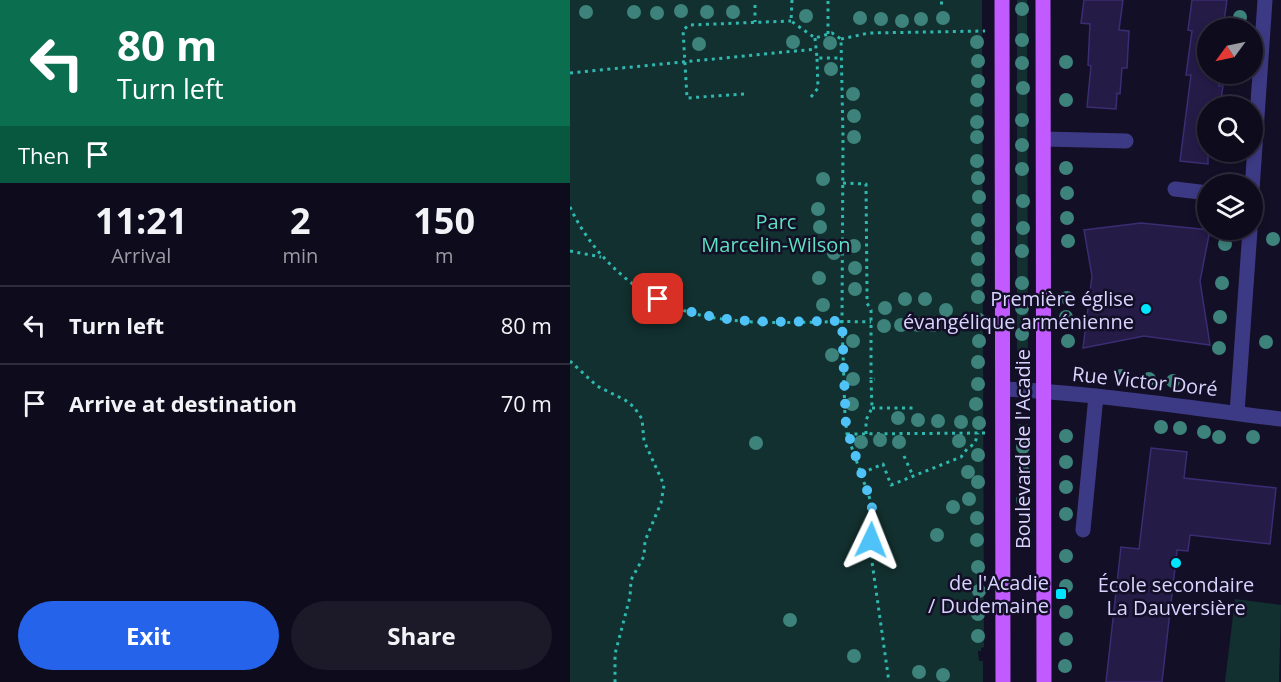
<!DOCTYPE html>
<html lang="en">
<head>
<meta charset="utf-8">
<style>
  :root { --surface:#0e0b1c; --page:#1c1929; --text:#f1f3f6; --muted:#9b9ba3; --line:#2e2b3b; --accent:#2563eb }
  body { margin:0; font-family:"Open Sans",sans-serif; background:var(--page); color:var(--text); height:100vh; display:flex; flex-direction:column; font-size:22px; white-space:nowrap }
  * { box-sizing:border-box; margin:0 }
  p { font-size:20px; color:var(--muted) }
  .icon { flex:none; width:33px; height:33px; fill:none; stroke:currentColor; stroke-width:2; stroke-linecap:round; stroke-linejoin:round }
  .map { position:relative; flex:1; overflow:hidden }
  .drawer { display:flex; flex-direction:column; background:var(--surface); width:570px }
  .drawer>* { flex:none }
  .guide { background:#0b6e4f; color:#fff; overflow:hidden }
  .needle { width:39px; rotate:237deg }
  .tools { position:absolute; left:627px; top:18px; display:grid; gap:12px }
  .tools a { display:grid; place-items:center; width:66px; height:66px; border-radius:50%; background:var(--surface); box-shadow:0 3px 9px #0003,0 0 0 2px var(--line); font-size:30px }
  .pin { position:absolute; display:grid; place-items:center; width:51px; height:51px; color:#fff; margin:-26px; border-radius:12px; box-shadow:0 3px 9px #0006 }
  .me { position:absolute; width:66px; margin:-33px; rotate:2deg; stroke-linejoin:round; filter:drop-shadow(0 0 4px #0008) }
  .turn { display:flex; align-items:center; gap:21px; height:126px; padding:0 18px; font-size:27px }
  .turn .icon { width:78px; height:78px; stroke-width:2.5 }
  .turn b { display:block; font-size:42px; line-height:51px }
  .then { display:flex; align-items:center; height:57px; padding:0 18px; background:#0003; gap:12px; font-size:22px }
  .eta { display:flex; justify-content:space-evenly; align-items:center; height:102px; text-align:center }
  .eta b { font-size:36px; font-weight:700; line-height:42px }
  .action { display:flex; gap:12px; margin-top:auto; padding:12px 18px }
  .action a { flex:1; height:69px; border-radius:36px; background:var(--accent); color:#fff; font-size:24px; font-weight:700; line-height:69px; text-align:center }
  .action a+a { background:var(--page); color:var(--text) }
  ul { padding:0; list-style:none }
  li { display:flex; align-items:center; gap:18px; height:78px; padding:0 18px; border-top:2px solid var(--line) }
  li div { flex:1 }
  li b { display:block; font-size:22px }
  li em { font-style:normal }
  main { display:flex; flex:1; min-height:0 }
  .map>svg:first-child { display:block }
  .green { fill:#12302f }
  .building { fill:#241b47; stroke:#3b2d73; stroke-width:1.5 }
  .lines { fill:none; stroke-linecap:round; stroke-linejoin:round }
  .path { stroke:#2fb8b0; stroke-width:3; stroke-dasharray:3 4.5; stroke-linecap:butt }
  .minor { stroke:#3d3a85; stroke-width:15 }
  .major { stroke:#c25bff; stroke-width:15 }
  .tree { fill:#3d827b }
  .route { stroke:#4fc3f7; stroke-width:10; stroke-dasharray:0 18 }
  .poi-dot { fill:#00e5ff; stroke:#130f26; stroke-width:2 }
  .labels { text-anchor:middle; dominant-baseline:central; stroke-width:5; stroke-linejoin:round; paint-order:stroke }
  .park-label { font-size:20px; fill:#5fe0c0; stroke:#130f26 }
  .poi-label { font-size:20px; fill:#d9d4ff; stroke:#130f26; text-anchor:end }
  .street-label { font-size:20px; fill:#d9d4ff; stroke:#130f26 }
</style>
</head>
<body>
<main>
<section class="drawer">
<div class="guide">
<div class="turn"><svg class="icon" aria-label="left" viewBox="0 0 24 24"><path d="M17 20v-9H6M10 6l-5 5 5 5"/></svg><div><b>80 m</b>Turn left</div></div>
<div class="then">Then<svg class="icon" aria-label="arrive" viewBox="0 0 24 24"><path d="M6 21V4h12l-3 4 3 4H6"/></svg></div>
</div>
<div class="eta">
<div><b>11:21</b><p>Arrival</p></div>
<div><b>2</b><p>min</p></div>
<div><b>150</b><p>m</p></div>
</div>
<ul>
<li><svg class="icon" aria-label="left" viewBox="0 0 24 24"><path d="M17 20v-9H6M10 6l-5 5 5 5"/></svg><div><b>Turn left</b></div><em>80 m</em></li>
<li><svg class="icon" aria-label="arrive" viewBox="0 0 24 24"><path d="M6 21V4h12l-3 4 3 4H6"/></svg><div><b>Arrive at destination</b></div><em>70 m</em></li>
</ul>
<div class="action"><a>Exit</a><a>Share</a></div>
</section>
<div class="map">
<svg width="711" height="682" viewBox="0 0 711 682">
  <rect width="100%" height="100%" fill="#130f26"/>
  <path class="green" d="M0,0H412L414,647L411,648V651H408L409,661H413V682H0Z
    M447,0H457L458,354H447Z
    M448,424H458L459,540H456L449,503Z
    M665,599L711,605L709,682H655Z"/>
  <path class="building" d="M514,0H553L549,30L559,31L557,68H552L550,94L547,93L546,109L517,107L521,66L518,65L520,24L511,23Z
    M622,0H657L653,28H638V74H651L649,86H653L650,106H638V164L610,161L621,75H616L622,31L618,30Z
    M571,223L640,230L630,281L640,345L574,336L513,348L522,276L514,230Z
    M581,448L617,452L614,478L706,488L700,544L620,535L618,551L607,550L592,682H536L551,547L569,549Z"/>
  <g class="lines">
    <path class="path" d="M222,0L221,21L245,38L262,33L271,39L273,138L272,321L275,417L277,434L302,505V562L319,682
      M370,3H373V0
      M185,5V22
      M258,34V0
      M245,38L247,58H271
      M271,39L299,33L415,31
      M0,73L246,49
      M174,94L117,98L113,30L119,25L221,21
      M241,97L248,88L247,58
      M273,183L296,184L297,292V303L301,310V379
      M0,207C26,263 79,307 140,317C192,327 248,320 301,322
      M0,251L31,257
      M0,361L27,386L55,400L64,407L72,419L74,441L94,485L91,503L75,541L74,556L61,580L60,597L45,654V682
      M302,408H345
      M277,434L416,433
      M296,434V420L302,408L301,379H305
      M334,456L343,476
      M292,473L313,464L321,485L391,457L397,449L405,443L408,433"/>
    <path class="minor" d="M474,139L556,141
      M605,189L638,193
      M682,190L695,0
      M433,389C526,393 618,408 711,419
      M667,413L680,230
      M513,530L526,396"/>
    <path class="major" d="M432,0L433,682
      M473,0L474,682"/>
  </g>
  <g class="tree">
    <circle cx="452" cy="9" r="7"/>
    <circle cx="111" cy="11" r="7"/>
    <circle cx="16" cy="12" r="7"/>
    <circle cx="64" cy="12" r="7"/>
    <circle cx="137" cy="12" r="7"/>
    <circle cx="163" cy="12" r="7"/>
    <circle cx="87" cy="13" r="7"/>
    <circle cx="236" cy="16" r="7"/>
    <circle cx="670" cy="17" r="7"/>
    <circle cx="290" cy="18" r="7"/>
    <circle cx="373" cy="18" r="7"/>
    <circle cx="311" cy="19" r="7"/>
    <circle cx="351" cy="19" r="7"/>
    <circle cx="332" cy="21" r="7"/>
    <circle cx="452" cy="40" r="7"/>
    <circle cx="223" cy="42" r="7"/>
    <circle cx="407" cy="42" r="7"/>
    <circle cx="260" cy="43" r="7"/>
    <circle cx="129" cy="44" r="7"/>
    <circle cx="408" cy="61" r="7"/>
    <circle cx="496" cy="62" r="7"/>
    <circle cx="452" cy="63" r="7"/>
    <circle cx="261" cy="69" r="7"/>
    <circle cx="408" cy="81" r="7"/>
    <circle cx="453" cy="88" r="7"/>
    <circle cx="283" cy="94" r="7"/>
    <circle cx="407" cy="100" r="7"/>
    <circle cx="496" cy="100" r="7"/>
    <circle cx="284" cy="116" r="7"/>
    <circle cx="452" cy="120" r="7"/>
    <circle cx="407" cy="122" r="7"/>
    <circle cx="284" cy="137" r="7"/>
    <circle cx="407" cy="137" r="7"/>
    <circle cx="452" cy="145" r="7"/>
    <circle cx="407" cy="161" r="7"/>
    <circle cx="496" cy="168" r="7"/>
    <circle cx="452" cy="169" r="7"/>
    <circle cx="408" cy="178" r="7"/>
    <circle cx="253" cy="179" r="7"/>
    <circle cx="497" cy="193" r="7"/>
    <circle cx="409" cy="197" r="7"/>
    <circle cx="453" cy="201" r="7"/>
    <circle cx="248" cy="209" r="7"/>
    <circle cx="497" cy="218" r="7"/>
    <circle cx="408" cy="220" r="7"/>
    <circle cx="250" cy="227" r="7"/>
    <circle cx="453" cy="228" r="7"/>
    <circle cx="408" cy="238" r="7"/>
    <circle cx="703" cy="239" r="7"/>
    <circle cx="498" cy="241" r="7"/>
    <circle cx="655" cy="244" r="7"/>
    <circle cx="284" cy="246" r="7"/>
    <circle cx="452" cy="251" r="7"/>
    <circle cx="264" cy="253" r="7"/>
    <circle cx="408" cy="259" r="7"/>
    <circle cx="285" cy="268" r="7"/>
    <circle cx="249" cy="278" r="7"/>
    <circle cx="408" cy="280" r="7"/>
    <circle cx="452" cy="283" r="7"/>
    <circle cx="652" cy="283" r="7"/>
    <circle cx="285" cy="289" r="7"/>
    <circle cx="408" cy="297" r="7"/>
    <circle cx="497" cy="298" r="7"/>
    <circle cx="335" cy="299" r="7"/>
    <circle cx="355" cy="299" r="7"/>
    <circle cx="253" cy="305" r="7"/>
    <circle cx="315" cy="308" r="7"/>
    <circle cx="452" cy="308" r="7"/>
    <circle cx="376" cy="310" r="7"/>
    <circle cx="496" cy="317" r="7"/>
    <circle cx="650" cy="317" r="7"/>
    <circle cx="409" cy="320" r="7"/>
    <circle cx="331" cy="325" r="7"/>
    <circle cx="348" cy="325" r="7"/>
    <circle cx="363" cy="325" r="7"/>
    <circle cx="314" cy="326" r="7"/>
    <circle cx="452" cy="334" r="7"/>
    <circle cx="283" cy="341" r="7"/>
    <circle cx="409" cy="341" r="7"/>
    <circle cx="498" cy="341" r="7"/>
    <circle cx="696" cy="342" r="7"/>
    <circle cx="649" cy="348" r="7"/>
    <circle cx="262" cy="355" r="7"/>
    <circle cx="408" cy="362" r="7"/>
    <circle cx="551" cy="376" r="7"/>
    <circle cx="283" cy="379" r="7"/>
    <circle cx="579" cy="379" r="7"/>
    <circle cx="603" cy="381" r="7"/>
    <circle cx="408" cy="384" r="7"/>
    <circle cx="282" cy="404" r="7"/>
    <circle cx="406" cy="404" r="7"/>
    <circle cx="328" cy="418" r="7"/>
    <circle cx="348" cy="420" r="7"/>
    <circle cx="368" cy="421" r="7"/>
    <circle cx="391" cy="422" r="7"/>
    <circle cx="409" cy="423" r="7"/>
    <circle cx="591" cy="427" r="7"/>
    <circle cx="610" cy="428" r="7"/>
    <circle cx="634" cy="432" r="7"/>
    <circle cx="496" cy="436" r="7"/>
    <circle cx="649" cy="437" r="7"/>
    <circle cx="683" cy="437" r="7"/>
    <circle cx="310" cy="440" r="7"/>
    <circle cx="389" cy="441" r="7"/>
    <circle cx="291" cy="442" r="7"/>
    <circle cx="329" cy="442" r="7"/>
    <circle cx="186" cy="443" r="7"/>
    <circle cx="453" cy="447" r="7"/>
    <circle cx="408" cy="455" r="7"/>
    <circle cx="496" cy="462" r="7"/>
    <circle cx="398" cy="472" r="7"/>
    <circle cx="454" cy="473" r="7"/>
    <circle cx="408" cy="482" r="7"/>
    <circle cx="496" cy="487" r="7"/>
    <circle cx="399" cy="499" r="7"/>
    <circle cx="453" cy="500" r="7"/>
    <circle cx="383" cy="507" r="7"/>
    <circle cx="496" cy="514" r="7"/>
    <circle cx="407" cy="518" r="7"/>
    <circle cx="367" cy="535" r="7"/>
    <circle cx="407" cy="540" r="7"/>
    <circle cx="496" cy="556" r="7"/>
    <circle cx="408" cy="567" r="7"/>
    <circle cx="496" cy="586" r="7"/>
    <circle cx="409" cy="591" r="7"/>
    <circle cx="496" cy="612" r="7"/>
    <circle cx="408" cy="614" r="7"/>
    <circle cx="220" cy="620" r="7"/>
    <circle cx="408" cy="636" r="7"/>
    <circle cx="496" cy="639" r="7"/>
    <circle cx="284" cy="656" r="7"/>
    <circle cx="495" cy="666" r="7"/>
    <circle cx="349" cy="672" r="7"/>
    <circle cx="373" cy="675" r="7"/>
  </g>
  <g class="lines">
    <path class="route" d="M88,299C146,328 210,321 272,321L276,427L302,505L301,540"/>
  </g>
  <g class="poi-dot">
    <circle cx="576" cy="309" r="6"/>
    <circle cx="606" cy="563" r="6"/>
    <rect x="485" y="588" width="12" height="12" rx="3"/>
  </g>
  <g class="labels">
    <g class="park-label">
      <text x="206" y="221">Parc<tspan x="206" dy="23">Marcelin-Wilson</tspan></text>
    </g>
    <g class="poi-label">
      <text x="564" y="298">Première église<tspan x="564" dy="23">évangélique arménienne</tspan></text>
      <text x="479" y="582">de l'Acadie<tspan x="479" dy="23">/ Dudemaine</tspan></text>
      <text x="606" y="584" text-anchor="middle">École secondaire<tspan x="606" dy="23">La Dauversière</tspan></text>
    </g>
    <g class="street-label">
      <text transform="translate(575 381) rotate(6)">Rue Victor Doré</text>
      <text transform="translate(452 449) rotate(-90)">Boulevard de l'Acadie</text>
    </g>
  </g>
</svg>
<div class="tools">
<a><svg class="needle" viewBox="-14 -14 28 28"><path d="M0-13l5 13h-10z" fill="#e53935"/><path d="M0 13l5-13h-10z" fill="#9b9ba3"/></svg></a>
<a><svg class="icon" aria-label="search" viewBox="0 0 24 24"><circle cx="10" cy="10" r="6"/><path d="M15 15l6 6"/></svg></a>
<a><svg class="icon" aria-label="layers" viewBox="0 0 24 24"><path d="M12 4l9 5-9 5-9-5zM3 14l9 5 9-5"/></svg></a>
</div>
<div class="pin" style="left:88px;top:299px;background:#d93025"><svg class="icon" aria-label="arrive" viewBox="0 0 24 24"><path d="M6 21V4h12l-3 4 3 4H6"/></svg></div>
<svg class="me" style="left:301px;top:540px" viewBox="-20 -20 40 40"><path d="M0-17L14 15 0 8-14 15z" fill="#4fc3f7" stroke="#fff" stroke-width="4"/></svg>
</div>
</main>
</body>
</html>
